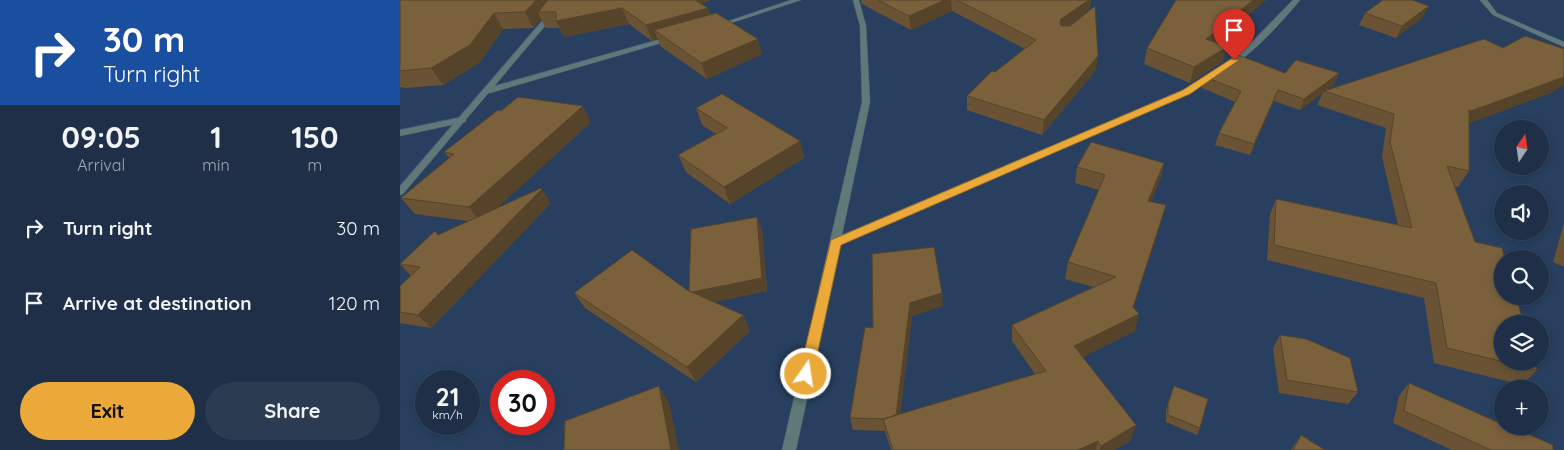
<!DOCTYPE html>
<html lang="en">
<head>
<meta charset="utf-8">
<style>
  :root { --surface:#1e2f47; --page:#2b3b52; --text:#f1f3f6; --muted:#a1a9b4; --line:#3c4a60; --accent:#eba93a }
  body { margin:0; font-family:Quicksand,sans-serif; background:var(--page); color:var(--text); height:100vh; display:flex; flex-direction:column; font-size:19px; white-space:nowrap }
  * { box-sizing:border-box; margin:0 }
  p { font-size:16px; color:var(--muted) }
  .icon { flex:none; width:28px; height:28px; fill:none; stroke:currentColor; stroke-width:2; stroke-linecap:round; stroke-linejoin:round }
  .map { position:relative; flex:1; overflow:hidden }
  .details { display:flex; flex-direction:column; background:var(--surface); width:400px }
  .details>* { flex:none }
  .guide { background:#1a4fa0; color:#fff; overflow:hidden }
  .needle { width:32px; rotate:13deg }
  .tools { position:absolute; left:1094px; top:120px; display:grid; gap:10px }
  .tools a { display:grid; place-items:center; width:55px; height:55px; border-radius:50%; background:var(--surface); box-shadow:0 2px 8px #0003,0 0 0 1px var(--line); font-size:25px }
  .speed { position:absolute; left:15px; top:370px; display:flex; gap:10px; font-size:25px; font-weight:700; text-align:center }
  .speed>* { display:grid; place-content:center; width:65px; height:65px; border-radius:50%; background:var(--surface); box-shadow:0 2px 8px #0003,0 0 0 1px var(--line); line-height:1 }
  .speed small { font-size:12px; font-weight:400 }
  .speed .limit { border:8px solid #d22; background:#fff; color:#111 }
  .pin { position:absolute; display:grid; place-items:center; width:42px; height:42px; color:#fff; margin:-51px -21px; border-radius:50% 50% 50% 0; rotate:-45deg; box-shadow:0 0 5px #0007 }
  .pin .icon { rotate:45deg }
  .me { position:absolute; width:55px; margin:-28px; rotate:13deg; stroke-linejoin:round; filter:drop-shadow(0 0 4px #0008) }
  .turn { display:flex; align-items:center; gap:18px; height:105px; padding:0 20px; font-size:22px }
  .turn .icon { width:65px; height:65px; stroke-width:2.5 }
  .turn b { display:block; font-size:35px; line-height:42px }
  .eta { display:flex; justify-content:space-evenly; align-items:center; height:85px; text-align:center }
  .eta b { font-size:30px; font-weight:700; line-height:35px }
  .cta { display:flex; gap:10px; margin-top:auto; padding:10px 20px }
  .cta a { flex:1; height:58px; border-radius:30px; background:var(--accent); color:#111; font-size:20px; font-weight:700; line-height:58px; text-align:center }
  .cta a+a { background:var(--page); color:var(--text) }
  ul { padding:0; list-style:none }
  li { display:flex; align-items:center; gap:15px; height:75px; padding:0 20px }
  li div { flex:1 }
  li b { display:block; font-size:19px }
  li em { font-style:normal }
  main { display:flex; flex:1; min-height:0 }
  .map>svg:first-child { display:block }
  .lines { fill:none; stroke-linecap:round; stroke-linejoin:round }
  .minor-casing { stroke:#465c79; stroke-width:1 }
  .tertiary-casing { stroke:#465c79; stroke-width:1 }
  .minor { fill:#607878; fill-rule:evenodd }
  .tertiary { fill:#607878; fill-rule:evenodd }
  .wall { fill:#695334 }
  .shaded-wall { fill:#55442a }
  .building { fill:#7a613c; stroke:#55442a }
  .route { fill:#eba93a; stroke:#996e26 }
</style>
</head>
<body>
<main>
<section class="details">
<div class="guide">
<div class="turn"><svg class="icon" aria-label="right" viewBox="0 0 24 24"><path d="M7 20v-9h11M14 6l5 5-5 5"/></svg><div><b>30 m</b>Turn right</div></div>
</div>
<div class="eta">
<div><b>09:05</b><p>Arrival</p></div>
<div><b>1</b><p>min</p></div>
<div><b>150</b><p>m</p></div>
</div>
<ul>
<li><svg class="icon" aria-label="right" viewBox="0 0 24 24"><path d="M7 20v-9h11M14 6l5 5-5 5"/></svg><div><b>Turn right</b></div><em>30 m</em></li>
<li><svg class="icon" aria-label="arrive" viewBox="0 0 24 24"><path d="M6 21V4h12l-3 4 3 4H6"/></svg><div><b>Arrive at destination</b></div><em>120 m</em></li>
</ul>
<div class="cta"><a>Exit</a><a>Share</a></div>
</section>
<div class="map">
<svg width="1164" height="450" viewBox="0 0 1164 450">
  <rect width="100%" height="100%" fill="#283f5f"/>
  <g class="lines">
    <defs>
      <path id="minor" d="M391,0H401L319,27L314,26Z
        M453,0H459L466,26L470,102L442,235L783,90L811,73H814L818,75L789,94L440,245L396,450H382L462,102L460,26Z
        M893,0H900C890,13 842,67 827,66V62L844,50Z
        M1080,0H1087L1097,13L1164,42V47L1093,15Z
        M268,37L275,39L90,93H87L83,91L84,89Z
        M62,117L66,120L65,122L0,136V130Z"/>
      <path id="tertiary" d="M160,0H167L3,194L0,195V186Z"/>
    </defs>
    <use href="#minor" class="minor-casing"/>
    <use href="#tertiary" class="tertiary-casing"/>
    <use href="#minor" class="minor"/>
    <use href="#tertiary" class="tertiary"/>
  </g>
  <path class="wall" d="M0,0H310L301,4L308,8L310,15L362,54L307,79L260,46L258,39L252,41L229,24L164,37L159,28H146L141,19L133,28L103,29L80,62L43,85L6,88L0,87Z
    M461,0H691L689,10L696,70L642,135L567,110V96L625,49L552,11L511,30L462,4Z
    M776,0H866L816,42L827,47L822,62L790,83L744,64L747,48Z
    M965,13L1023,17L996,38L959,25Z
    M885,73L934,85L927,89L1153,92L1069,123V171L1058,187L1054,186L1075,242L1137,370L1122,385L1034,363L1024,298L867,260L870,214L876,199L998,225L982,157L986,128L917,105L923,93L900,110L874,101L850,155L815,145L819,133L835,102L802,88L805,77Z
    M296,108L400,141L404,158L330,204L286,172L278,155L316,134L302,125Z
    M191,122L98,207L151,203L31,328L0,323V286L11,276L0,264L38,235L68,221L15,214L1,198L49,158L44,152Z
    M764,163L760,180L751,201L761,222L733,308L735,331L682,357L736,425L730,441L715,450H491L485,431L453,430L450,418L473,328L543,306L512,316L500,414L635,374L612,341V325L693,287L665,279L668,262L699,190L675,183L677,167Z
    M357,217L362,230L367,291L314,302L343,315L350,331L296,382L185,308L174,293L289,291Z
    M1164,223V267L1153,262Z
    M880,335L958,392L948,404L879,393L873,348Z
    M1009,383L1153,450H1052L993,423L999,396Z
    M774,386L800,428L797,435L766,422V411Z
    M901,435L925,450H891Z"/>
  <path class="shaded-wall" d="M136,0H158L138,12L141,19L133,28L125,12Z
    M287,0H310L290,9Z
    M545,0H551L552,11L511,30L509,16Z
    M689,0H691L689,12L660,32L661,19Z
    M853,0H866L802,54L806,39Z
    M1029,6L1023,17L996,38L1002,26Z
    M222,8L229,24L164,37L156,21Z
    M308,8L313,24L254,30L258,39L252,41L246,25Z
    M94,13L103,29L80,62L43,85L31,68Z
    M358,39L362,54L307,79L301,63Z
    M827,47L822,62L790,83L794,67Z
    M698,56L696,70L642,135L644,120Z
    M939,73L934,85L925,91H924L923,93L900,110L904,99Z
    M1164,77V85L1153,92L1062,126L1071,111Z
    M878,90L874,101L850,155L854,144Z
    M183,106L191,122L81,223L69,207Z
    M400,141L404,158L330,204L324,187Z
    M764,163L760,180L744,218L748,201Z
    M142,189L151,203L31,328L18,315Z
    M766,205L761,222L730,319L739,314L735,331L671,363L674,346L733,307Z
    M357,217L362,230L367,291L295,306L288,293Z
    M542,293L543,306L512,316L498,431L496,419L510,303Z
    M343,315L350,331L296,382L287,367Z
    M259,386L269,402L279,450H271Z
    M736,425L730,441L715,450H700L701,446Z
    M698,441L696,450H678Z"/>
  <path class="building" d="M0,0H136L125,12L94,13L70,45L31,68L0,71Z
    M148,0H295L308,8L246,25L222,8L156,21V12H138Z
    M478,0H545L509,16Z
    M557,0H689L661,19L660,24L662,26H670L695,6L698,56L644,120L567,96L592,71L595,72L636,40Z
    M776,0H853L806,39L827,47L794,67L747,48Z
    M983,0H1012L1029,6L1002,26L965,13Z
    M316,13L358,39L301,63L254,30Z
    M1125,36L1164,49V77L1071,111L1069,110V171L1047,166L1075,242L1102,248L1105,259H1102V296H1116L1124,324H1102V361H1135L1137,370L1047,348L1036,283L874,245L876,199L1012,228L990,142L994,114L924,91L1084,39L1103,48Z
    M838,55L885,73L896,60L939,73L904,99L878,90L854,144L819,133L841,91L805,77Z
    M322,94L400,141L324,187L278,155L327,128L296,108Z
    M118,97L183,106L69,207L1,198L54,154L44,152L98,110L101,111Z
    M691,142L764,163L748,201L766,205L733,307L739,314L674,346L736,425L701,446L698,441L678,450H493L483,419L646,371L612,325L716,277L668,262L705,175L677,167Z
    M141,188L142,189L18,315L0,312V286L20,267L0,264L35,231L38,235Z
    M357,217L362,278L292,292L289,291L291,229Z
    M534,247L542,293L510,303L496,415L485,419L450,418L465,327L473,328L472,254Z
    M232,250L287,290L343,315L287,367L174,293Z
    M880,335L906,339L950,358L958,392L887,380Z
    M1009,383L1102,424V426H1109L1153,445V450H1091L1004,411Z
    M259,386L271,450H164L165,421Z
    M774,386L808,399L800,428L768,415V404Z
    M901,435L925,450H893Z"/>
  <path class="route" d="M831,59L839,60L790,94L441,245L413,374L411,379L406,381L401,379L399,374L431,240L783,90Z"/>
</svg>
<div class="tools">
<a><svg class="needle" viewBox="-14 -14 28 28"><path d="M0-13l5 13h-10z" fill="#e53935"/><path d="M0 13l5-13h-10z" fill="#a1a9b4"/></svg></a>
<a><svg class="icon" aria-label="sound" viewBox="0 0 24 24"><path d="M4 9h4l5-4v14l-5-4H4zM17 9q2 3 0 6"/></svg></a>
<a><svg class="icon" aria-label="search" viewBox="0 0 24 24"><circle cx="10" cy="10" r="6"/><path d="M15 15l6 6"/></svg></a>
<a><svg class="icon" aria-label="layers" viewBox="0 0 24 24"><path d="M12 4l9 5-9 5-9-5zM3 14l9 5 9-5"/></svg></a>
<a>+</a>
</div>
<div class="speed"><div>21<small>km/h</small></div><div class="limit">30</div></div>
<div class="pin" style="left:834px;top:60px;background:#d93025"><svg class="icon" aria-label="arrive" viewBox="0 0 24 24"><path d="M6 21V4h12l-3 4 3 4H6"/></svg></div>
<svg class="me" style="left:406px;top:374px" viewBox="-20 -20 40 40"><circle r="17" fill="#eba93a" stroke="#fff" stroke-width="3"/><path d="M0-11L8 9 0 5-8 9z" fill="#fff"/></svg>
</div>
</main>
</body>
</html>
